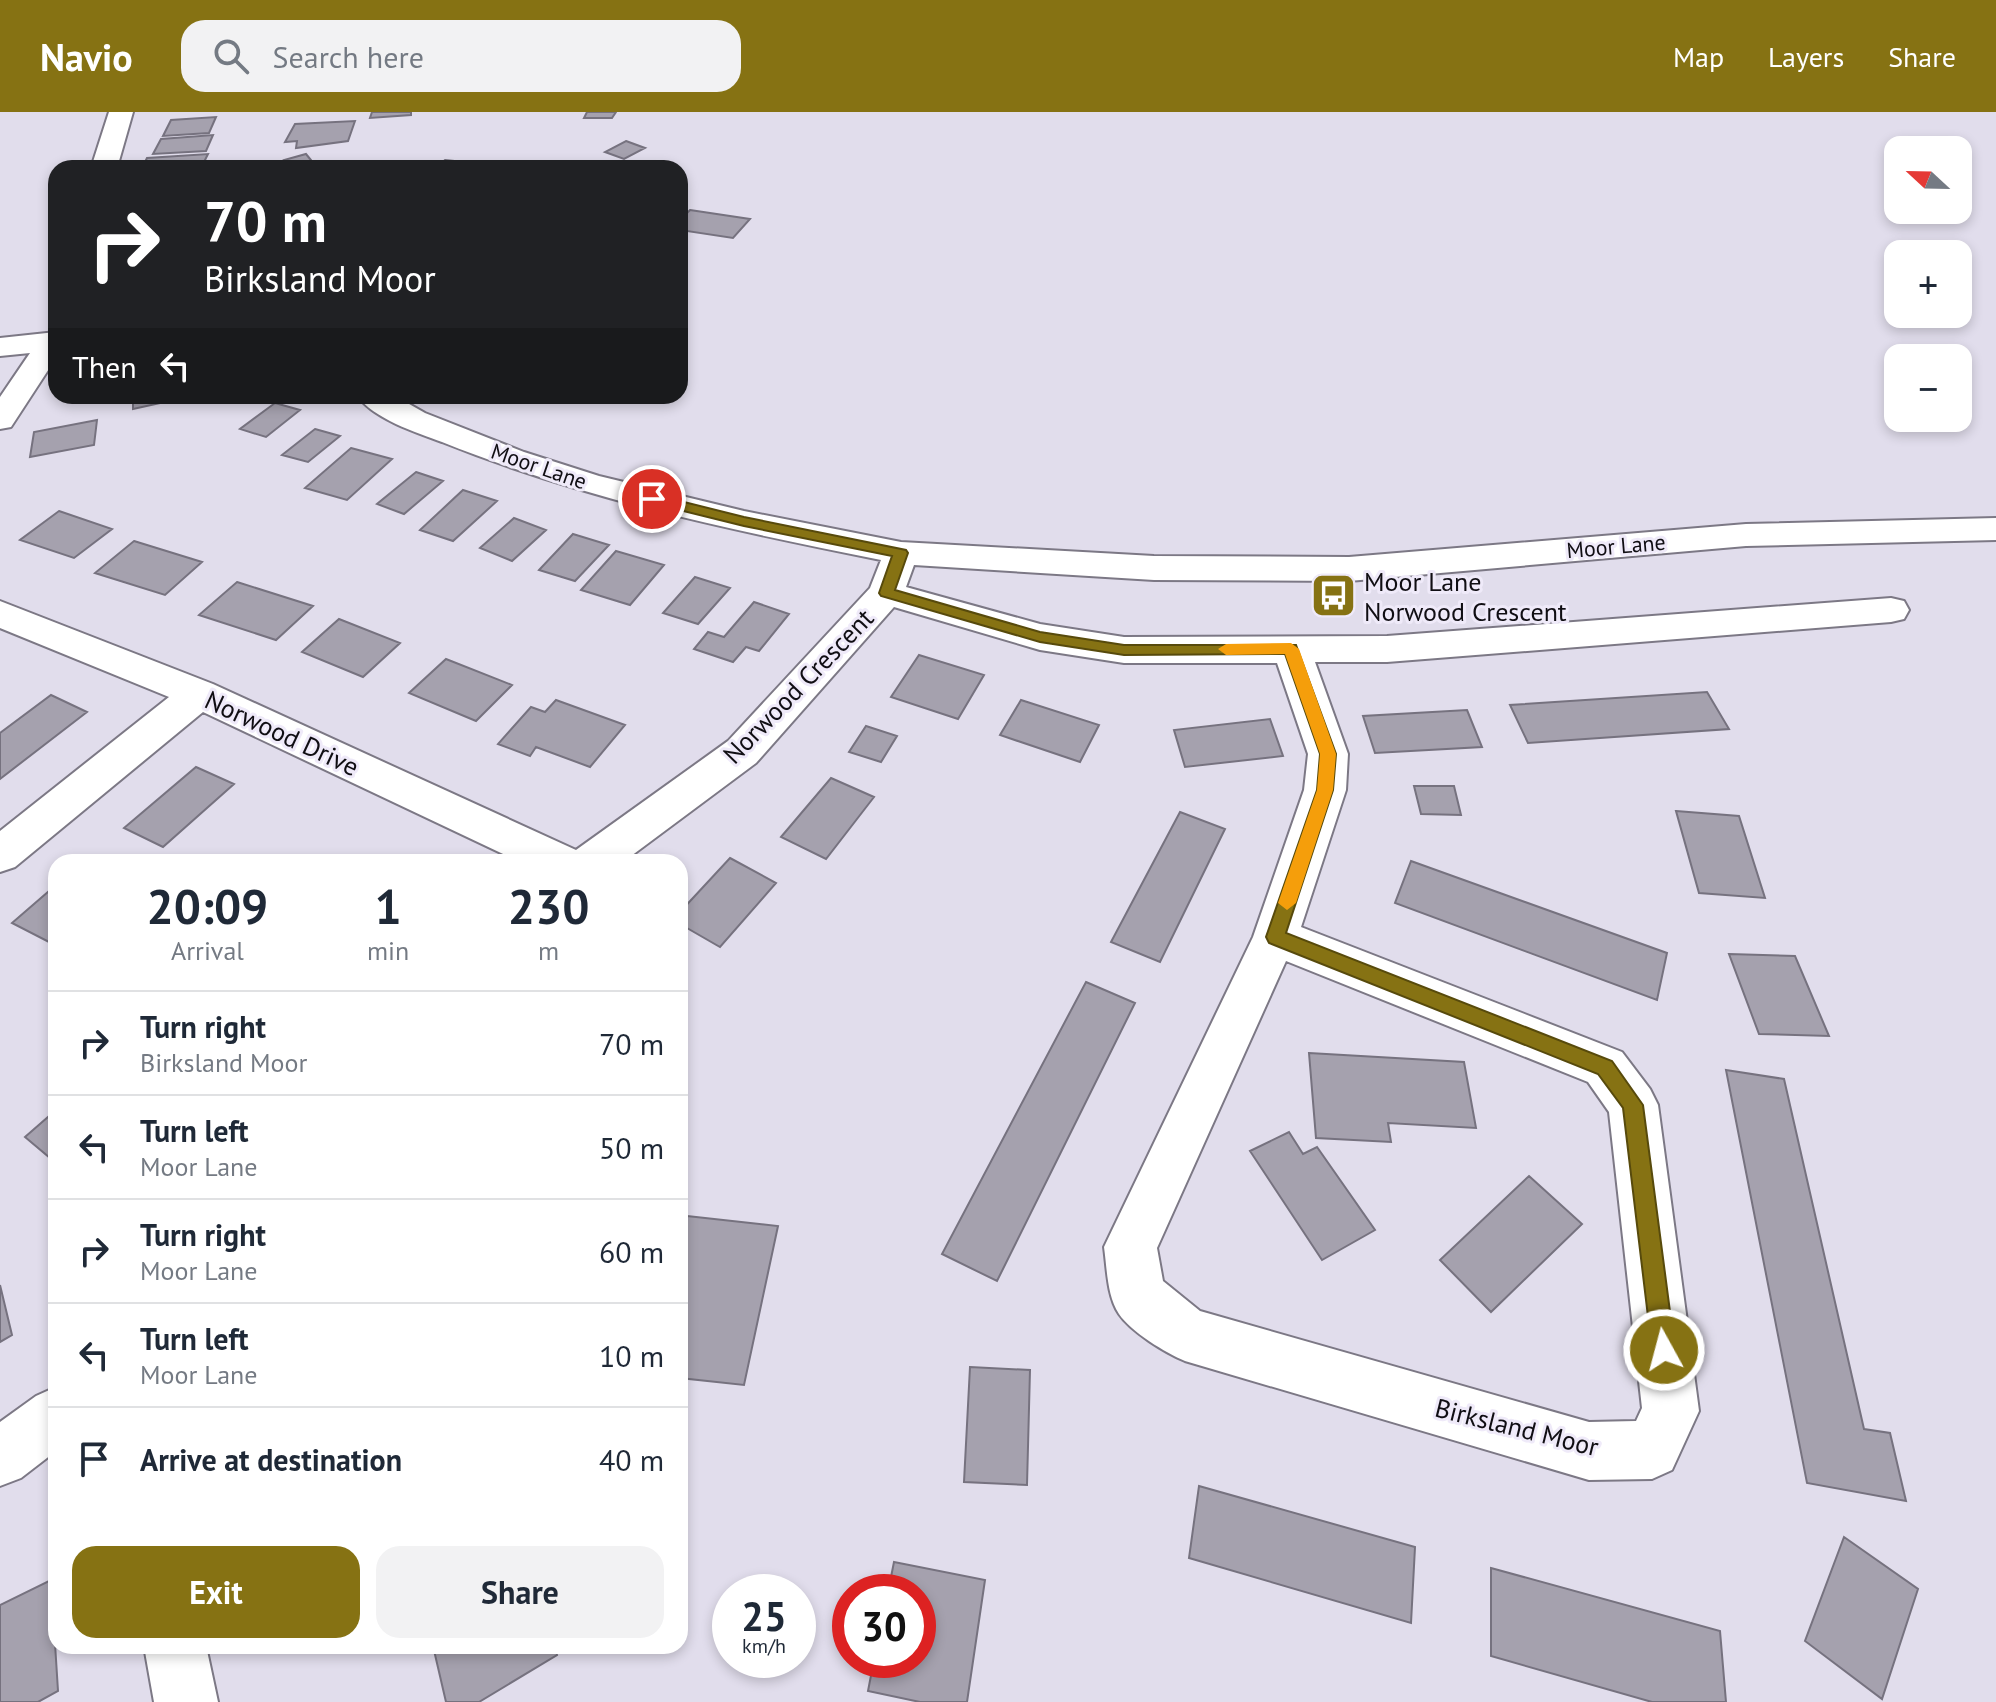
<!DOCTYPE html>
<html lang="en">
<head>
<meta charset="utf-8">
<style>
  :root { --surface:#fff; --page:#f2f2f3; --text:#1f2937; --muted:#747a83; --line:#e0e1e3; --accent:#867213 }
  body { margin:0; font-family:"PT Sans",sans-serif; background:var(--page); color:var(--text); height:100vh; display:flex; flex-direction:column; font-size:30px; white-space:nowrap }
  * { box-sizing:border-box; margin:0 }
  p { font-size:26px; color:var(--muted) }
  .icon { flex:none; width:44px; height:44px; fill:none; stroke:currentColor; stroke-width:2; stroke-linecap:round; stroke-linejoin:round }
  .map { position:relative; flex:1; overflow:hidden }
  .panel { position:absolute; left:48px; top:742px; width:640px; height:800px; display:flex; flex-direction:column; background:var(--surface); border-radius:24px; box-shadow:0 4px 12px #0003 }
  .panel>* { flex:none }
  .hud { position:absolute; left:48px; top:48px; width:640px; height:244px; border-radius:24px; box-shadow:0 4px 12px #0003; background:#202124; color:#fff; overflow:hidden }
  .needle { width:52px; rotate:292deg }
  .buttons { position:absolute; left:1884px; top:24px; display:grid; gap:16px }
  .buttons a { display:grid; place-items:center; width:88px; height:88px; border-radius:16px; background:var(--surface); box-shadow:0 4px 12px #0003; font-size:40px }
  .speed { position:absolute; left:712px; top:1462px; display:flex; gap:16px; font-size:40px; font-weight:700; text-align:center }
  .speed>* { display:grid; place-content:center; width:104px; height:104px; border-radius:50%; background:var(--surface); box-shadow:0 4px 12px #0003; line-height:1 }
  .speed small { font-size:20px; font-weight:400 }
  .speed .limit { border:12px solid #d22; background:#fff; color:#111 }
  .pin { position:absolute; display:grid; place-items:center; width:68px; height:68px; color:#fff; margin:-34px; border:4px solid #fff; border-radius:50%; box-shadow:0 2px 8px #0007 }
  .me { position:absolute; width:88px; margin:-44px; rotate:353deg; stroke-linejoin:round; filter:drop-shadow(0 0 6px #0008) }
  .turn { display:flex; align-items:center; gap:28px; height:168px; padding:0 24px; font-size:36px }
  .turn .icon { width:104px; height:104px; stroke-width:2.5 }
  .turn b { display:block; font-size:56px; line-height:68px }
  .then { display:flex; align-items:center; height:76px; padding:0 24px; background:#0003; gap:16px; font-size:30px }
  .eta { display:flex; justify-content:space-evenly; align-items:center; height:136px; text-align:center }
  .eta b { font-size:48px; font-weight:700; line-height:56px }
  .primary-button { display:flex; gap:16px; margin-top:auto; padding:16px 24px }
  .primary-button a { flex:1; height:92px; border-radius:24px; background:var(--accent); color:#fff; font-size:32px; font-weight:700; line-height:92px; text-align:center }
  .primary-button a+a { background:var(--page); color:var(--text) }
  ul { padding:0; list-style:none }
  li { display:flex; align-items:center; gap:24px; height:104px; padding:0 24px; border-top:2px solid var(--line) }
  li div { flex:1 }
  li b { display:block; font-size:30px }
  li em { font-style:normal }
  header { display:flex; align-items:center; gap:48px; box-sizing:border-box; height:112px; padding:0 40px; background:var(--accent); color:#fff }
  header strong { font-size:38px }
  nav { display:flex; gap:44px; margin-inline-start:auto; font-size:28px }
  .search { width:560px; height:72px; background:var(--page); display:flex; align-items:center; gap:20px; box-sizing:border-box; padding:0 28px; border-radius:24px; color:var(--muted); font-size:30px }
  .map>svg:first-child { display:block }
  .building { fill:#a5a1ae; stroke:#76727f; stroke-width:2 }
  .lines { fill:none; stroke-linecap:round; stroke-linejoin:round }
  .minor-casing { stroke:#7c7885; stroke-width:4 }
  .minor { fill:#fff; fill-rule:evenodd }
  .route { fill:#867213; stroke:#574a0c; stroke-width:2 }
  .slow { fill:#f59e0b }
  .labels { text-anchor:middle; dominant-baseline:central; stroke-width:6; stroke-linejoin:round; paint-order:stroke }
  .far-street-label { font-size:22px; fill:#100e13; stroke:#efeaf9 }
  .poi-label { font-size:26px; fill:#100e13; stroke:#efeaf9; text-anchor:start }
  .street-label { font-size:26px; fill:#100e13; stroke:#efeaf9 }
</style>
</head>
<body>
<header>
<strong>Navio</strong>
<div class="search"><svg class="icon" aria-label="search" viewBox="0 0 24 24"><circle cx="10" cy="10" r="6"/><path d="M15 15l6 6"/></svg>Search here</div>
<nav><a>Map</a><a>Layers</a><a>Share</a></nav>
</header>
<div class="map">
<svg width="1996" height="1590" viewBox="0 0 1996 1590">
  <rect width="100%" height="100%" fill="#e1ddec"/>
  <path class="building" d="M372,0H411V3L370,6Z
    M587,0H616L612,6H584Z
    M216,5L209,21L163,24L171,8Z
    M355,9L348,29L296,36L297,29L285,30L295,12Z
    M213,23L206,39L153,42L161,27Z
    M626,29L645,36L624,47L605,40Z
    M208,42L201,56H142L147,46Z
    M306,42L315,53L290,56L284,48Z
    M445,48L513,55L436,56Z
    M690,98L750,107L733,126L680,118V108Z
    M133,284H165V290L133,297Z
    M275,291L300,298L266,325L240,317Z
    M97,308L94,333L30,345L34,320Z
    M315,317L340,324L308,350L282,343Z
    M351,336L392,347L347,388L305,376Z
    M416,360L443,369L404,402L377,392Z
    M463,378L497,389L453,429L420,418Z
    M59,399L112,417L74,446L20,428Z
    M514,406L546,418L512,449L480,436Z
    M573,422L609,433L575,469L539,458Z
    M134,429L202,450L165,483L95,461Z
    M616,439L664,453L630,493L581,478Z
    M695,465L730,476L698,512L663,501Z
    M237,470L313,494L276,528L199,503Z
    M754,490L789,502L759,539L746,535L733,550L694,537L708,520L724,525Z
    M339,507L400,531L363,565L302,540Z
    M919,543L984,563L958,607L891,585Z
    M446,547L512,573L476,609L409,581Z
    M1707,580L1729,617L1528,631L1510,593Z
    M51,583L87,600L0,667V621Z
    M556,588L625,613L590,655L536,635L530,644L498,632L531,595L545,600Z
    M1021,588L1099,613L1080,650L1000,623Z
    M1467,598L1482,635L1375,641L1363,604Z
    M1270,607L1283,644L1185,655L1174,618Z
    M866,614L897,624L881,650L849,640Z
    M196,655L234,672L163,735L124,716Z
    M831,666L874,685L826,747L781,725Z
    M1414,674H1454L1461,703L1421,702Z
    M1676,699L1739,704L1765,786L1699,781Z
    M1180,700L1225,717L1160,850L1111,830Z
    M730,746L776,771L720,835L680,812V800Z
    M1411,749L1667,841L1657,888L1395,791Z
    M56,773V824L49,830L12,811Z
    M1729,842L1795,844L1829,924L1759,922Z
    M1086,870L1135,891L997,1169L942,1142Z
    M1309,941L1464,950L1476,1016L1388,1011L1391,1030L1316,1026Z
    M1726,958L1784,967L1864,1317L1890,1321L1906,1389L1807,1371Z
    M56,998V1051L25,1025Z
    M1289,1020L1303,1042L1317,1035L1375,1118L1322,1148L1250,1039Z
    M1529,1064L1582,1112L1491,1200L1440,1148Z
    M687,1104L778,1114L744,1273L680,1266V1133Z
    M0,1173L12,1223L0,1230Z
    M970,1255L1030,1258L1027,1373L964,1370Z
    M1199,1374L1415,1435L1411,1511L1189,1446Z
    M1844,1425L1918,1477L1882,1587L1805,1529Z
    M894,1450L985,1468L967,1590H920L868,1579L874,1548H918V1480H888Z
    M1491,1456L1720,1519L1726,1590H1652L1491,1544Z
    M51,1468L58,1579L38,1590H0V1493Z
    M433,1534H554L557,1543L479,1590H446Z"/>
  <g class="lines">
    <defs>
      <path id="minor" d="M109,0H133L117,56H91Z
        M56,220V246L11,315L0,317V285L30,241L0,244V226Z
        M358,284H395L425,301L524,340L599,364L744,399L901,430L1154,444L1349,445L1746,412L1996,406V428L1746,434L1349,469L1154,468L914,453L906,475L1040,512L1124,525L1387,524L1891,486L1904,489L1909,498L1904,507L1891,510L1387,550H1315L1348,642L1346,678L1301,815L1622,940L1650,977L1658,993L1699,1299L1672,1358L1652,1367L1589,1368L1185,1249C1166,1241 1131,1220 1119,1202C1107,1184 1107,1156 1104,1135L1253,825L1304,678L1308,642L1277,551H1124L1040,538L894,495L756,651L623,750H520L203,600L15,755L0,760V719L169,585L0,516V489L213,572L576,738L728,629L870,476L881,448C731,418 584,387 442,330C417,321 372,306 358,284ZM1286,849L1588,970L1609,1000L1642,1296L1636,1309L1589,1310L1200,1199L1163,1169L1157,1136Z
        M56,1275V1339L21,1366L0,1374V1310L36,1284Z
        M144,1534H206L218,1590H154Z"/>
    </defs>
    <use href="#minor" class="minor-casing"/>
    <use href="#minor" class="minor"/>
  </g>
  <path class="route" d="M652,382L744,405L906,438L908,441L895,478L1040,520L1124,533H1296L1336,642L1333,678L1286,821L1612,949L1643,993L1675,1238L1672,1246L1664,1249L1656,1246L1652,1238L1623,996L1598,962L1269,831L1266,825L1317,678L1320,642L1285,542L1124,543L1040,530L881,484L879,481L892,444L744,414L647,390L645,387Z"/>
  <path class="slow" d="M1291,531L1299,537L1336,642L1333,678L1296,791L1287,798L1278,791L1317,678L1320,642L1285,542L1226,543L1218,537L1226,532Z"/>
  <defs>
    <symbol id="bus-square" viewBox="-11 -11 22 22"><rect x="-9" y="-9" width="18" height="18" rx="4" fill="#867213" stroke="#efeaf9"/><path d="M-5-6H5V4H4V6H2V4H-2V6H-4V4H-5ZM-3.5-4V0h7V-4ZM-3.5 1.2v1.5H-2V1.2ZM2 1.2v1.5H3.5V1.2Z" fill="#fff"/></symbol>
  </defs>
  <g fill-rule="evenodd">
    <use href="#bus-square" x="1308" y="458" width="51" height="51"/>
  </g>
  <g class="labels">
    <g class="far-street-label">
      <text transform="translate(539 354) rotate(19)">Moor Lane</text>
      <text transform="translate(1616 434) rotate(-5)">Moor Lane</text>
    </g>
    <g class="poi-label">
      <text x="1364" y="469">Moor Lane<tspan x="1364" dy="30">Norwood Crescent</tspan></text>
    </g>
    <g class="street-label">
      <text transform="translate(798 574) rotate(-46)">Norwood Crescent</text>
      <text transform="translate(282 621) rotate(25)">Norwood Drive</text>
      <text transform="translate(1517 1315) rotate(14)">Birksland Moor</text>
    </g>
  </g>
</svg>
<div class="buttons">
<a><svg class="needle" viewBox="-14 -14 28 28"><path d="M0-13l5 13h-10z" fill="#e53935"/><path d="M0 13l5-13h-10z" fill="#747a83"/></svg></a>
<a>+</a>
<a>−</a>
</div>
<div class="speed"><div>25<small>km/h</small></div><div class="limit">30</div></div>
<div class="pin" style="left:652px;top:387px;background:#d93025"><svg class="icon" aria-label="arrive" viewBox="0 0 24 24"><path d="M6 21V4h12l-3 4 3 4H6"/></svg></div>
<svg class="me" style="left:1664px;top:1238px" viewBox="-20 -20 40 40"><circle r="17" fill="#867213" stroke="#fff" stroke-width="3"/><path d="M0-11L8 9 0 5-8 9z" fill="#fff"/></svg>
<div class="hud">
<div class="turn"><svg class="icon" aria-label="right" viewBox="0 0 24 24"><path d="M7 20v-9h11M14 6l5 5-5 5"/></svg><div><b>70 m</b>Birksland Moor</div></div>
<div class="then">Then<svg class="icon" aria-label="left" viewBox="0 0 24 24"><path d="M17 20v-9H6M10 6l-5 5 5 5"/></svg></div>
</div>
<section class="panel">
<div class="eta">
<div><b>20:09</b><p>Arrival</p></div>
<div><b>1</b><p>min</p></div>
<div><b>230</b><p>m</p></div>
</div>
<ul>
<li><svg class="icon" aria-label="right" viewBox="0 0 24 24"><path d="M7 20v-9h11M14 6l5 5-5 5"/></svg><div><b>Turn right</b><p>Birksland Moor</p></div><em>70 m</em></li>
<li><svg class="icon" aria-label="left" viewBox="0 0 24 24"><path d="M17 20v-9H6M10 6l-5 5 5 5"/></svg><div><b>Turn left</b><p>Moor Lane</p></div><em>50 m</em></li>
<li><svg class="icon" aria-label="right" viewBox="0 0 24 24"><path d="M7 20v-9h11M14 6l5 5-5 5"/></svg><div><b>Turn right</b><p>Moor Lane</p></div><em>60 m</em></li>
<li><svg class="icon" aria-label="left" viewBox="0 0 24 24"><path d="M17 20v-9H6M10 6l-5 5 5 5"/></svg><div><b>Turn left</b><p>Moor Lane</p></div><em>10 m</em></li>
<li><svg class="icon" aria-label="arrive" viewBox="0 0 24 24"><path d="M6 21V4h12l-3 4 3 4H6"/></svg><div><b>Arrive at destination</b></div><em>40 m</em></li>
</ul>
<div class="primary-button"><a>Exit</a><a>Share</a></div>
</section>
</div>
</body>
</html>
